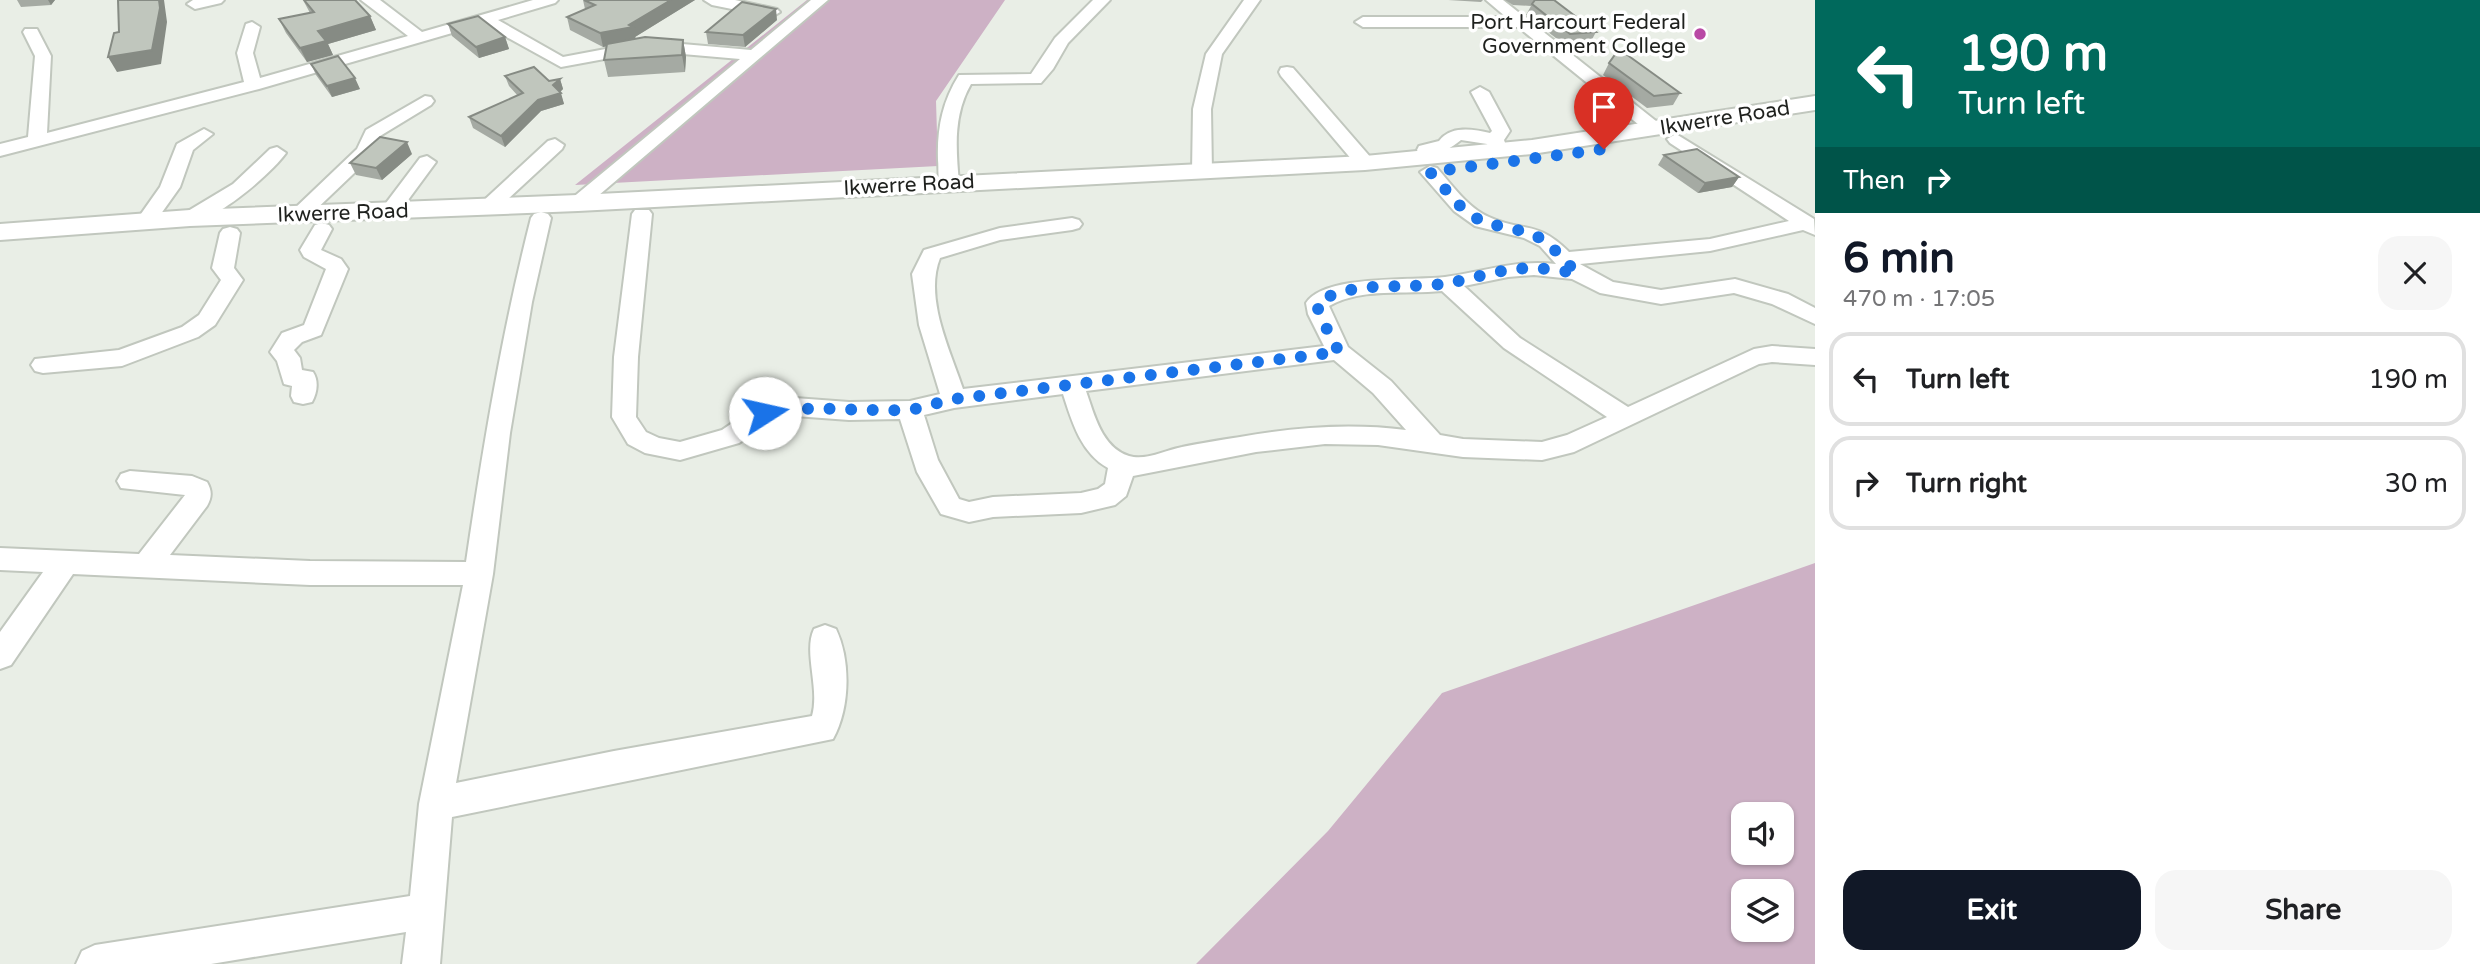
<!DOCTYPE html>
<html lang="en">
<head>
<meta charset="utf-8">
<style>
  :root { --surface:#fff; --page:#f6f6f6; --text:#202124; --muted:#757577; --line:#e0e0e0; --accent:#111827 }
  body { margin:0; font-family:"Varela Round",sans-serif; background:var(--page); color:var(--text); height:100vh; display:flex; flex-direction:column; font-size:26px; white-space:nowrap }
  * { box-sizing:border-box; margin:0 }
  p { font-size:23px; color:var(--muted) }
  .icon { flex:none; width:38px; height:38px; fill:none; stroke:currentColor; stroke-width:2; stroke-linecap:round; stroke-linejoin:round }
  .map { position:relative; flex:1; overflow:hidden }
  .panel { display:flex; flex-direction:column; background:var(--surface); width:665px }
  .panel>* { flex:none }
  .hud { background:#00695c; color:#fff; overflow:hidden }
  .fabs { position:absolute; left:1731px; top:802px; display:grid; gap:14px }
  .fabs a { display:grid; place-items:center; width:63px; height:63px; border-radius:14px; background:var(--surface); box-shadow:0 2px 5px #0004; font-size:35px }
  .pin { position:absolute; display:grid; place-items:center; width:60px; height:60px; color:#fff; margin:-72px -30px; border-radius:50% 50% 50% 0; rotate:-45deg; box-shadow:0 0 7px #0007 }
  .pin .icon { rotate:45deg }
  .me { position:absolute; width:77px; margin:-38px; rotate:80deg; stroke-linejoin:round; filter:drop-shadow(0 0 5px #0008) }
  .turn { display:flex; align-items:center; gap:24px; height:147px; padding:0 28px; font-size:32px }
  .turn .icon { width:91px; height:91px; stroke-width:2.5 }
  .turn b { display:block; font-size:49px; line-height:60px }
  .then { display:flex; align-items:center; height:66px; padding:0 28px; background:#0003; gap:14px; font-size:26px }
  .round { display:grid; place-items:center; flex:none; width:74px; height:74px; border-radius:21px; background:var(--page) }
  .overview { display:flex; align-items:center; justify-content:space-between; height:119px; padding:0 28px }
  h1 { font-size:42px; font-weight:700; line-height:52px; color:var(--accent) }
  .action { display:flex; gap:14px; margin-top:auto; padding:14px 28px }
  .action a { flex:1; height:80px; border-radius:21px; background:var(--accent); color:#fff; font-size:28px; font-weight:700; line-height:80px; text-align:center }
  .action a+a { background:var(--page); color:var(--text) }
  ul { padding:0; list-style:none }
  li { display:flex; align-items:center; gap:21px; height:94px; margin:0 14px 10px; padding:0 14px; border:4px solid var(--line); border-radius:21px }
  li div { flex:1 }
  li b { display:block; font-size:26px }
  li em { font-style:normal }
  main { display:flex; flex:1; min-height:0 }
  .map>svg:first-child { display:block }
  .green { fill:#cdb1c5; fill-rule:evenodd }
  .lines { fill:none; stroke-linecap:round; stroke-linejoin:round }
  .minor-casing { stroke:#c1c7be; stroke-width:4 }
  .major-casing { stroke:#c1c7be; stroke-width:4 }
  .minor { fill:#fff; fill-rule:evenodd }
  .major { fill:#fff; fill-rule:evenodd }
  .wall { fill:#a5aaa3 }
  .shaded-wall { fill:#868b84 }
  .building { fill:#c0c6bd; stroke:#868b84; stroke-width:2 }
  .route { stroke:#1a73e8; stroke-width:12; stroke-dasharray:0 21.6 }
  .poi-dot { fill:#b949a5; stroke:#fff; stroke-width:2.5 }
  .labels { text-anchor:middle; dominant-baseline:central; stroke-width:7; stroke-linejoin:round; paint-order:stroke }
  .far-poi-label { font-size:21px; fill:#1f211e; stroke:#fff; text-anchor:end }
  .far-street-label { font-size:21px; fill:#1f211e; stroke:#fff }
</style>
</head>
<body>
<main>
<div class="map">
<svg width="1815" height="964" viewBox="0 0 1815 964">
  <rect width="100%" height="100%" fill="#e9eee6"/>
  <path class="green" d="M807,0H1005L936,101L938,166L575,185Z
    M1815,563V964H1196L1328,831L1442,693ZM1743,814H1782V852H1743ZM1743,891H1782V929H1743Z"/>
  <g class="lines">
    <defs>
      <path id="minor" d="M193,0H224L221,3L195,9L187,4Z
        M361,0H380L422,32L533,0H558L555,3L498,20L563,57L648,41L751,50L811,0H828L585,207H571L568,203L571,199L740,59L648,51L561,67L483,24L259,89L0,156V144L28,137L35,56L23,32L25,29H37L51,56L47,133L244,82L237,53L246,24L252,22L260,27L253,53L260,78L408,36Z
        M704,0H735L777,9L780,12L772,17L712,5Z
        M1093,0H1110L1068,43L1053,69L1041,83L971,84C953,115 956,149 959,183L949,189L942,187C937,179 939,169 938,160C937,129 942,102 959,75L1031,74L1055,38Z
        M1244,0H1260L1222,54L1211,109L1212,172L1209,176H1195L1192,172L1193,109L1206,54Z
        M1486,0H1503L1661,125L1664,129L1661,133H1649L1518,27H1363L1355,22L1363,17H1506Z
        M1287,67L1293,68L1372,159L1374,163L1372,167H1358L1281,76L1279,72L1281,68Z
        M1480,87L1489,92L1510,131L1504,140L1508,151L1506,155H1492L1487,144L1461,140C1450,149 1435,158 1419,154L1417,150L1419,146L1439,141C1451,125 1473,129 1490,133L1492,131L1471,92Z
        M425,96L431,97L434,101L431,105L380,136L373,155L307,218H293L290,214L293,210L357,149L366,130Z
        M204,129L213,134L193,150L180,187L153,225H139L136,221L160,187L177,144Z
        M1676,134L1814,219L1815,235L1803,230L1710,251L1580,264L1613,282L1661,290L1735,279L1788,294L1815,308V324L1772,304L1734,293L1661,304L1600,293L1572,279L1534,275L1508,277L1464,286L1520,338L1628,407L1754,349L1772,346L1815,349V365L1772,362L1759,364L1574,452L1542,460L1463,457L1378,445L1325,444L1256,452L1133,476L1126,496L1115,505L1081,513L993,517L969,522L941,514L917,472L900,419L849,420L795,416L772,420L739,443L680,460L645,453L628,444L612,417L614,357L632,214L635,210H649L652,214L638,357L636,417L646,432L659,438L680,442L722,430L756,407L795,398L849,402L910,401L940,394L919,325L912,274L924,250L1000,228L1072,218L1079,220L1082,224L1079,228L1072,230L1000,240L940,258C924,298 950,350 963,389L1324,346L1308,314L1306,303C1325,274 1413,281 1445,277C1483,272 1517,259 1556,264L1540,246L1524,238L1475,226L1454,211L1420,172L1430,166L1437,168C1452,185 1468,208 1489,217C1524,233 1536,219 1569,252L1710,239L1789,221L1670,143L1667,139ZM1442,291L1504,348L1607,417L1567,435L1542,442L1463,439L1440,435L1391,381L1348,347L1329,306C1363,287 1405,295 1442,291ZM1334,360L1373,393L1406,430C1350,423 1296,427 1240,437C1221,440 1201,443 1182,447C1166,450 1146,461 1129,456C1102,448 1094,414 1086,391ZM1063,394C1072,422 1081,453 1108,468L1105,484L1098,489L1081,493L993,497L969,502L959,499L938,460L924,415L954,408Z
        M555,139L564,145L562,149L495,211H481L478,207L481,203L548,141Z
        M277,147L286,153C271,174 208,229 183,222L180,218L183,214L233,184L270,149Z
        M427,156L436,162L397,215H383L380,211L383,207L420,158Z
        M541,212L548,214L551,218L532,302L510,433L493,574L456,783L614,751L812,716C820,688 803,652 814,629L825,625L836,629C851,661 850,708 833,739L452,817L440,964H402L406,932L211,964H76L82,951L95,945L410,896L419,804L463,585H310L73,574L11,665L0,669V632L43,572L0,570V548L139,554L185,495L121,488L117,481L121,474L130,471L192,476L207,482C212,491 212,497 207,506L170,555L310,561L466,562C483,446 502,332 531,218L534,214Z
        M322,223L329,225L332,229L321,250L341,259L348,269L321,335L302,342L294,350L300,358L302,370L313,372C319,381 317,393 312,402L303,404L294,402L291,396L292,386L284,384L277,361L270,352L282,333L304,325L326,269L304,257L300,250L315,225Z
        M230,227L237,229L240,233L234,268L243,280L215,325L198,337L122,366L43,373L35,371L31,365L35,359L119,350L182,327L199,315L221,280L212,268L220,233L223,229Z"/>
      <path id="major" d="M1815,96V110L1532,154L1365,170L578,211L190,226L0,240V224L190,210L578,195L1365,156L1532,140Z"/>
    </defs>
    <use href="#minor" class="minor-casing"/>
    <use href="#major" class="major-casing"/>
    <use href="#minor" class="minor"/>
    <use href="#major" class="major"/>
  </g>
  <path class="wall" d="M17,0H55L51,5L21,7Z
    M303,0L370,16L376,30L328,44L333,55L307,62L286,33L279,19L310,13Z
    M583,0H695L635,37L636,38L683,40L686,57L685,72L608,77L604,60L607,46L603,47L570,30L567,17L585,9Z
    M1448,0H1483L1481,2Z
    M1505,0H1554L1596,32L1590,43L1565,45L1526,15L1531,6L1513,5Z
    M777,20L745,47L708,44L706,32Z
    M448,24L505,37L509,49L479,58L452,36Z
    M1609,63L1680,93L1673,105L1647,108L1603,75Z
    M311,64L360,89L332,97L316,75Z
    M505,76L549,81L560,79L563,89L560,92L564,104L541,111L505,147L473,128L469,117L518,96L509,86Z
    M412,154L382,180L356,175L350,163Z
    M1664,155L1739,177L1732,187L1698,193L1658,165Z"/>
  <path class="shaded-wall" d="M48,0H55L51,5Z
    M159,0H164L167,22L161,64L117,72L108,57Z
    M671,0H695L635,37L636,41L603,47L600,33Z
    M776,9L777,20L745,47L743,35Z
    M370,16L376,30L328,44L333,55L307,62L300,48L318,31Z
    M505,37L509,49L479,58L476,47Z
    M683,40L686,57L685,72L682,55Z
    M355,78L360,89L332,97L327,86Z
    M560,79L563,89L559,93H561L564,104L541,111L505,147L501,136Z
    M407,142L412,154L382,180L376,168Z
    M1739,177L1732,187L1698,193L1705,183Z"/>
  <path class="building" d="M118,0H159L160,8L152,50L108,57L114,33L119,32Z
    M304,0H355L370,16L318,31L326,41L300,48L279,19L314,12Z
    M584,0H671L629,25L633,27L600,33L567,17L595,5Z
    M1535,0H1554L1596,32L1570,34L1532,4Z
    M742,2L776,9L743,35L706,32Z
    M478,16L505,37L476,47L448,24Z
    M645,37L683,40L682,55L604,60L607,44Z
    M1619,49L1680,93L1654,96L1609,63Z
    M338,56L355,78L327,86L311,64Z
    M534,67L549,81L560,79L553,85L561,93L538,100L501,136L469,117L523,93L505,76Z
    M380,137L407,142L376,168L350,163Z
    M1697,149L1739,177L1705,183L1664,155Z"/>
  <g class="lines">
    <path class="route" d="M765,413C812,404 859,412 906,410C922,409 938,402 954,399L1339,352L1319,314L1317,303C1351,279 1409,290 1449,283C1475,278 1501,269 1529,268C1544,268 1561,271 1577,273L1547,242L1531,233L1482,222L1461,207L1430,172L1604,149"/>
  </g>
  <circle class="poi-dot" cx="1700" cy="34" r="7"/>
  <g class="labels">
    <g class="far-poi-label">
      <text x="1686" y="22">Port Harcourt Federal<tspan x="1686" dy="24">Government College</tspan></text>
    </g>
    <g class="far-street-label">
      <text transform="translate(1725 118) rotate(-9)">Ikwerre Road</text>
      <text transform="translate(909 185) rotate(-3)">Ikwerre Road</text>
      <text transform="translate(343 213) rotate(-2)">Ikwerre Road</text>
    </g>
  </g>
</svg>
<div class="fabs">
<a><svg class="icon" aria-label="sound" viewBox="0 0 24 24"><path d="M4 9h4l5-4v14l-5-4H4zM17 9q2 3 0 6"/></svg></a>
<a><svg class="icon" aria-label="layers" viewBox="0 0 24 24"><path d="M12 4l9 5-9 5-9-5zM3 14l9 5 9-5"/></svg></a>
</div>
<div class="pin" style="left:1604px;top:149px;background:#d93025"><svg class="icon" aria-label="arrive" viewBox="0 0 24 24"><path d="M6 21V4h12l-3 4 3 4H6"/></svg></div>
<svg class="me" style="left:765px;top:413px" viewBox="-20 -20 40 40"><circle r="19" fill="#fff"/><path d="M0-13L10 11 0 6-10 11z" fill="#1a73e8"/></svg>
</div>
<section class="panel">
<div class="hud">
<div class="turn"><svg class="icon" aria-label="left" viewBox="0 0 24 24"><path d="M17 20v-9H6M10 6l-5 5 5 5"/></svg><div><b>190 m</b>Turn left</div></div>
<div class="then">Then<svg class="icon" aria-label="right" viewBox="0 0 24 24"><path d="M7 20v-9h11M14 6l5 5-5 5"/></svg></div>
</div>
<div class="overview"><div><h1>6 min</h1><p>470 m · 17:05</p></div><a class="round"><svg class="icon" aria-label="close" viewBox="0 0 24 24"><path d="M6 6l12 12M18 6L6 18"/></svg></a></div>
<ul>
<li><svg class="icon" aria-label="left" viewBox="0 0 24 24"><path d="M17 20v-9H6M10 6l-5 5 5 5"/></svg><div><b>Turn left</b></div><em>190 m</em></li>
<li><svg class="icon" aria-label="right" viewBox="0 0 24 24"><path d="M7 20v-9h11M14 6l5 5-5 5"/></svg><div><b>Turn right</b></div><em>30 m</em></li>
</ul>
<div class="action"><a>Exit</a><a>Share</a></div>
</section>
</main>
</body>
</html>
